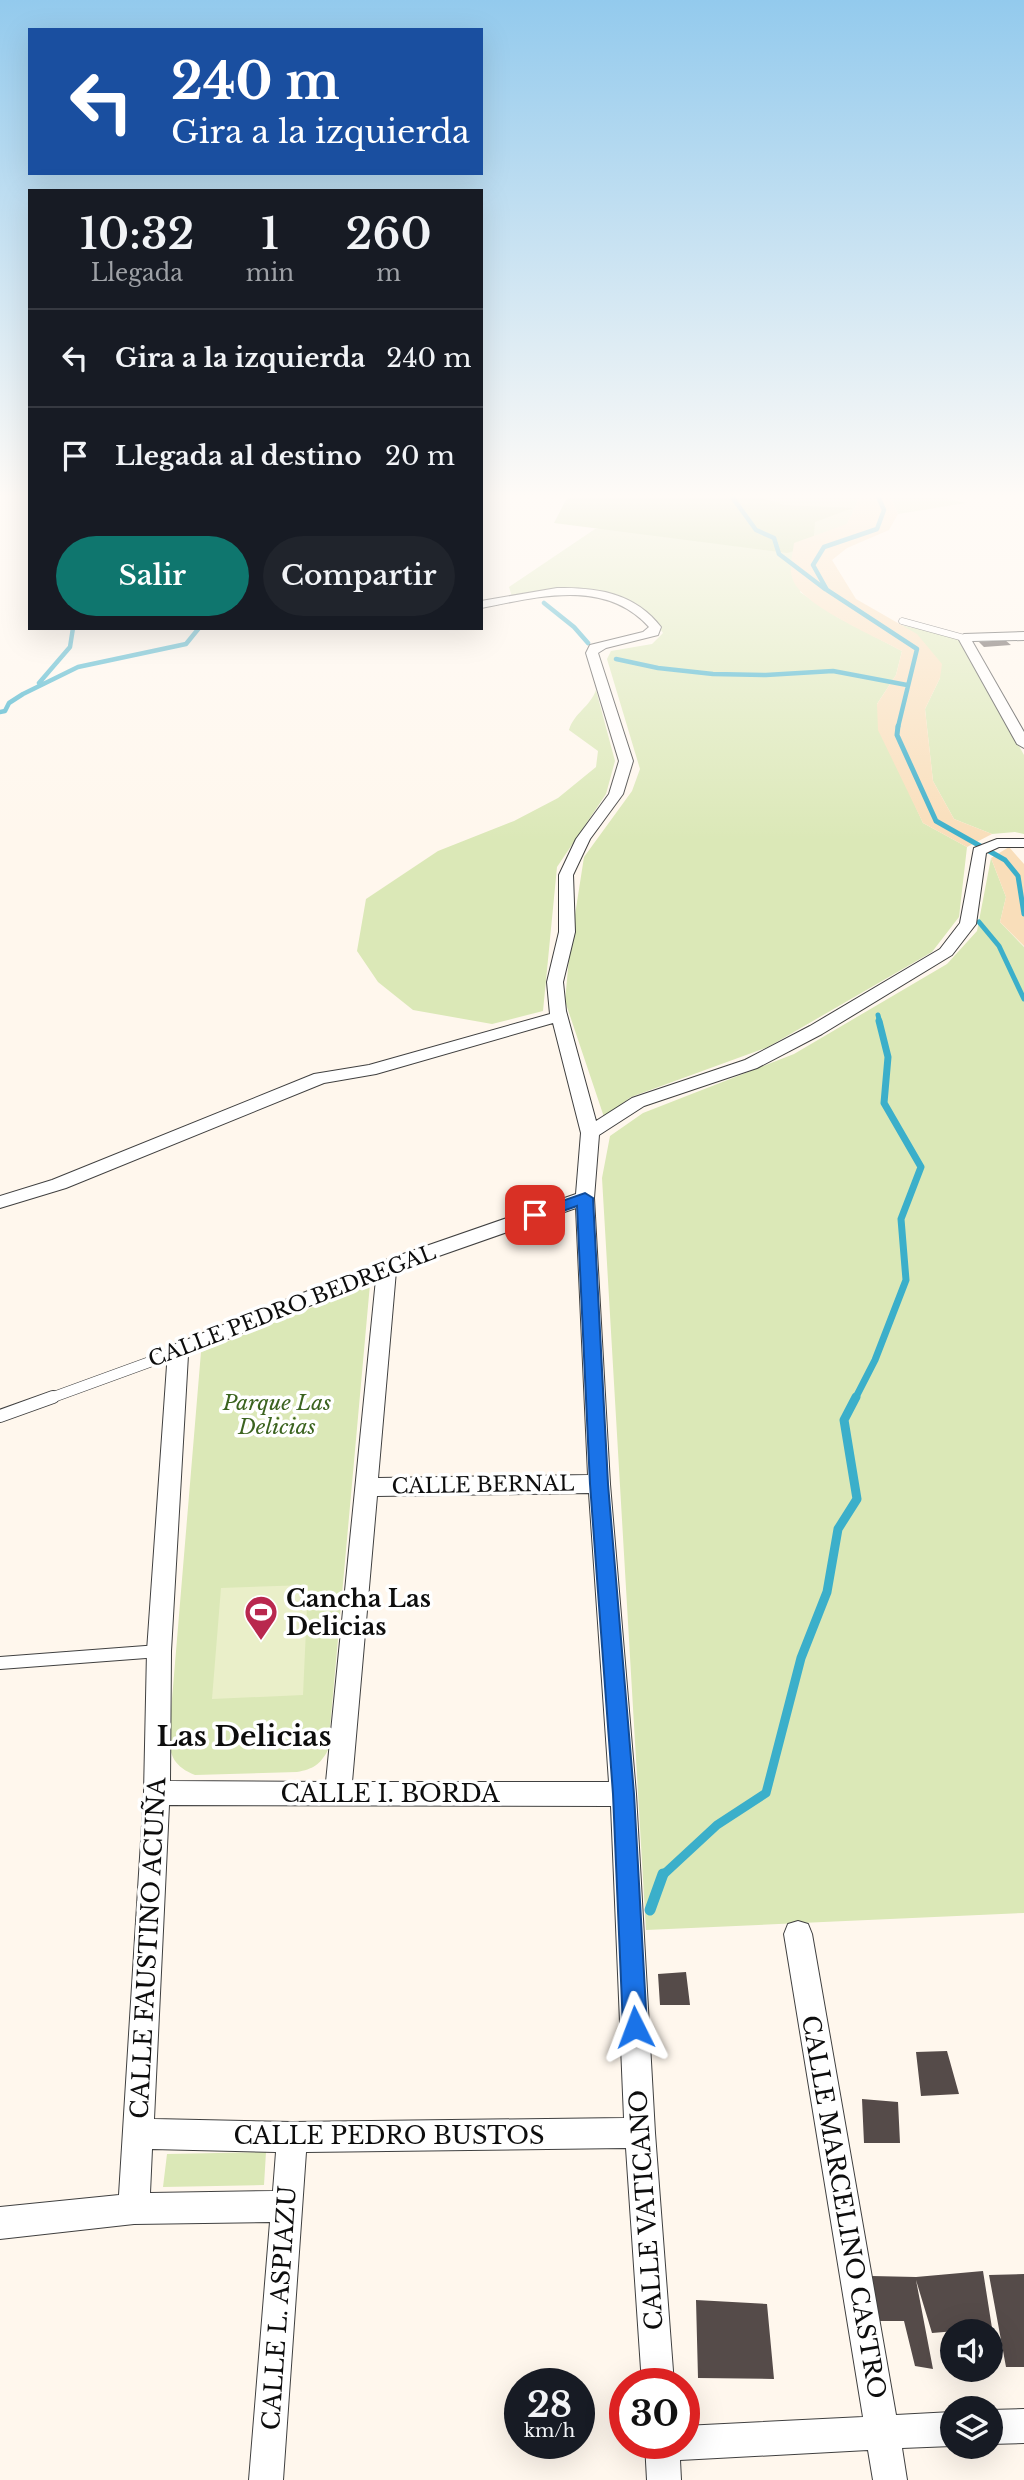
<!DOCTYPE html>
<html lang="es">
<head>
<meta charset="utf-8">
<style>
  :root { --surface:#171b24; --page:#20242c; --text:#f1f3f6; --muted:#9ea1a6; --line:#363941; --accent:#0f766e }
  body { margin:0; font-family:"Libre Baskerville",serif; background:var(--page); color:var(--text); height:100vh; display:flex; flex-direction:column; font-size:26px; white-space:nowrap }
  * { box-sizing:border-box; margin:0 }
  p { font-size:23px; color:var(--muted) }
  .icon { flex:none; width:38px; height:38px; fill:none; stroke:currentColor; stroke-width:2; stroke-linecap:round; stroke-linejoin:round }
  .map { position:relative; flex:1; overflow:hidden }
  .details { position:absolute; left:28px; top:189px; width:455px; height:441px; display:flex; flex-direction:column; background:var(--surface); border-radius:0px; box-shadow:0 7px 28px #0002 }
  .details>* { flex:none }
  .hud { position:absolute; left:28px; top:28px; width:455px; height:147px; border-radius:0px; box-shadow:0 7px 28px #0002; background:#1a4fa0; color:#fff; overflow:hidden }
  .fabs { position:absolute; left:940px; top:2319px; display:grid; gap:14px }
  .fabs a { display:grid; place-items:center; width:63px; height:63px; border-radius:50%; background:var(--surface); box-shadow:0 7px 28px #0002; font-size:35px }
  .speed { position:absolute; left:504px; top:2368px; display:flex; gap:14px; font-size:35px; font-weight:700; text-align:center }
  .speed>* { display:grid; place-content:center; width:91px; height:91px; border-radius:50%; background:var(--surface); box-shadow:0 7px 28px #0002; line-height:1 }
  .speed small { font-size:18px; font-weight:400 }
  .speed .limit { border:10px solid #d22; background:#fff; color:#111 }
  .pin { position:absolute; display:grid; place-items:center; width:60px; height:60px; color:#fff; margin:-30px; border-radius:14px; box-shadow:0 4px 10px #0006 }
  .me { position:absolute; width:77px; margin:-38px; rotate:357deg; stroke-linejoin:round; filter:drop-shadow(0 0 5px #0008) }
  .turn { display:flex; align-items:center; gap:24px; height:147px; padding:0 28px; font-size:32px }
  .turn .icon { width:91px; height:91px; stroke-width:2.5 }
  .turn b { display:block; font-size:49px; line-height:60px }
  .eta { display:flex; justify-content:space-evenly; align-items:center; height:119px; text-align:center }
  .eta b { font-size:42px; font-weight:600; line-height:49px }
  .button { display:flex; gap:14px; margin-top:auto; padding:14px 28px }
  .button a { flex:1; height:80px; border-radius:42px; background:var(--accent); color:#fff; font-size:28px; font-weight:600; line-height:80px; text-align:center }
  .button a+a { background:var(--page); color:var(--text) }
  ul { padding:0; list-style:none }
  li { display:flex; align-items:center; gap:21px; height:98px; padding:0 28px; border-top:2px solid var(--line) }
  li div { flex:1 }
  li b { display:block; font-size:26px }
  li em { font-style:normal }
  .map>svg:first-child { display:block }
  .green { fill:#dbe8b7 }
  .forest { fill:#c2d897 }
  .sand { fill:#f9deba }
  .pitch { fill:#eaefc9 }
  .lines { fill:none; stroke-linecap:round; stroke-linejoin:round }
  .stream-far4 { stroke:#3bafca; stroke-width:4.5 }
  .stream-far3 { stroke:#3bafca; stroke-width:5 }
  .stream-far2 { stroke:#3bafca; stroke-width:7 }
  .stream-far1 { stroke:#3bafca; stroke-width:9 }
  .stream { stroke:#3bafca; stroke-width:11 }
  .building { fill:#554b49 }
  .service-far2-casing { stroke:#404040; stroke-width:7 }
  .service-far1-casing { stroke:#404040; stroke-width:11 }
  .service-casing { stroke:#404040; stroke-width:14 }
  .minor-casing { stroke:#404040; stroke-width:2 }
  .service-far2 { stroke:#fff; stroke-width:6 }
  .service-far1 { stroke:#fff; stroke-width:10 }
  .service { stroke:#fff; stroke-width:12 }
  .minor { fill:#fff; fill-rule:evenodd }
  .route { fill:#1a73e8; stroke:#114b97; stroke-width:2 }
  .labels { text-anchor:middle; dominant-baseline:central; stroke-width:7; stroke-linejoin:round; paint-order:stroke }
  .street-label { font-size:21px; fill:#0d0d0d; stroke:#fff }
  .park-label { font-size:21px; font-style:italic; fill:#3b631f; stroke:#fff }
  .near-poi-label { font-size:24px; font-weight:bold; fill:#0d0d0d; stroke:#fff; text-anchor:start }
  .near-street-label { font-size:24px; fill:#0d0d0d; stroke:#fff }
  .near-neighbourhood-label { font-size:28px; font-weight:bold; fill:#0d0d0d; stroke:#fff }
</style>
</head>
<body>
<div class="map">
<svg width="1024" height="2480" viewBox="0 0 1024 2480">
  <rect width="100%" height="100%" fill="#fff7ed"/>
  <path class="green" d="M749,494H861L847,524L800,592L837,617L902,651L896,675L877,704L902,777L923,823L967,847L959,917L932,952L768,1047L631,1097L604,1117L565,1001L570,947L584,857L632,791L640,769L607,659L611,651L652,644L663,633C628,574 570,591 513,600L509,587L595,529L695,515Z
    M889,494H927L966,503L898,514Z
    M901,625L958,638L1024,755V834L1015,832L992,834L954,819L933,781L925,709L940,678Z
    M596,690L615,761L606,794L557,867L543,1011L492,1024L413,1010L378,982L357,951L366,899L438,851L514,821L558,798L596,767L598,751L569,730C574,713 590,707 596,690Z
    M991,858L1006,897L1000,922L1024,947V1913L646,1930L602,1178L610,1136L643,1113L794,1054L947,964L977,931Z
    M370,1284L328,1750C320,1765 313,1769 297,1772L195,1775C175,1767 169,1756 169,1735L201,1352Z
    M266,2152L264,2185L163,2187L167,2154Z"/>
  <path class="forest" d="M569,494H749L785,505L853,508L815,522L813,546L787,553L554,523Z"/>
  <path class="sand" d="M861,494H889L898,514L889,530L847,548L832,560L856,599L917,634L942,664L940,678L925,709L933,781L954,819L992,834L967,847L923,823L878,730L877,704L896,675L902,651C877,637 803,606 793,580C788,570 793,553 794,543L847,524Z
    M1009,847L1024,864V946L1000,922L1006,897L991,858Z"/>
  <path class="pitch" d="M308,1585L303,1695L212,1699L221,1588Z"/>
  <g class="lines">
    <path class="stream-far4" d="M730,494L756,530L774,538L779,554L825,589
      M877,494L884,510L877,529L824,547L813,565L827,590L917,649L898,727
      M544,603L574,627L588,643
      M616,659L658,668L713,674L766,675L833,671L907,685
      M39,683L70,647L73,628
      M0,712L5,711L9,703L23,694L78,667L186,644L199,628"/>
    <path class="stream-far3" d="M898,726L897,735L936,821L1005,860L1018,876L1024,914
      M979,922L999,946L1024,999
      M878,1015L880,1023"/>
    <path class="stream-far2" d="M855,1399L875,1360L906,1280L901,1219L921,1167L884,1103L888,1057L879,1021"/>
    <path class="stream-far1" d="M663,1875L717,1825L766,1793L801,1658L827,1592L838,1529L857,1499L844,1420L856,1397"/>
    <path class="stream" d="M650,1910L663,1874"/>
  </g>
  <path class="building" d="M1005,640L1011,645L984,647L979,642Z
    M686,1972L690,2005H660L658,1974Z
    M947,2051L959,2094L921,2096L916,2052Z
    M862,2099L898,2102L900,2143H864Z
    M983,2271L992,2328L932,2333L916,2280L933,2369L915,2366L904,2321H876L872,2276L916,2277Z
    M1024,2274V2367H1006L989,2275Z
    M696,2300L767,2304L774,2379L698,2378Z"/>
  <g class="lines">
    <defs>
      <path id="service-far2" d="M902,621L964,638"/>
      <path id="service-far1" d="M48,1399L177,1352"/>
      <path id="service" d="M0,1416L53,1397
        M0,1663L159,1651"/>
      <path id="minor" d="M557,588C597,587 635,593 661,627L658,635L606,648L598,653L633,761L623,794L590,839L573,875L575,932L563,982L566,1011L596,1121L632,1098L745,1060L810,1026L940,949L960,923L974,848L997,839H1024V847H999L986,853L976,924L952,955L822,1034L757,1068L644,1106L599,1135L594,1198L610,1484L636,1794L655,2133L674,2384H642L626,2148L306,2152L283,2480H249L270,2222L134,2224L0,2239V2207L119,2195L144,1793L147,1651L168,1351L171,1346L380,1262L576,1194L581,1133L553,1023L376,1074L324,1083L66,1188L0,1208V1196L52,1180L314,1074L369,1065L550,1014L547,982L559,932V875L576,839L609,794L619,761L586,653L590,645L643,632L649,627C605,578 538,597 481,608V601ZM576,1208L588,1475L378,1478L396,1271ZM376,1279L326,1782L170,1781L171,1651L188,1355ZM589,1493L609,1782H352L377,1496ZM169,1805L611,1806L624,2118L292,2122L154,2119ZM152,2149L276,2152L273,2191L150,2193Z
        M1024,632V640L972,641L1024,732V748L1017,744L958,638L964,634Z
        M798,1921L808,1924L812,1934L896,2415L952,2412V2446L902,2448L907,2480H873L868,2450L680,2460L681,2480H647L645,2443H684V2426L863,2417L784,1934L788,1924Z
        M1024,2409V2443L990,2444V2410Z"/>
    </defs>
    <use href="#service-far2" class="service-far2-casing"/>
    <use href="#service-far1" class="service-far1-casing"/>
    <use href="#service" class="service-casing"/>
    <use href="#minor" class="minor-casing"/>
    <use href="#service-far2" class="service-far2"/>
    <use href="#service-far1" class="service-far1"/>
    <use href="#service" class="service"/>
    <use href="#minor" class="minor"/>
  </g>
  <linearGradient id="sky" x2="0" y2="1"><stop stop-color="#93caed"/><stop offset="0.59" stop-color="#fffbf7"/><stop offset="1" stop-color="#fffbf7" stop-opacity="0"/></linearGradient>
  <rect width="1024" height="841" fill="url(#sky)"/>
  <path class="route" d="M585,1193L593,1198L608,1484L634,1794L647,2027L644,2035L635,2039L627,2035L623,2027L613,1794L590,1484L577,1206L535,1221L527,1215L530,1212Z"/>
  <defs>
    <symbol id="stadium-pin" viewBox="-11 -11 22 30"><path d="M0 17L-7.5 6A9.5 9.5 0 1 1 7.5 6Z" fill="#b9284e" stroke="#fff"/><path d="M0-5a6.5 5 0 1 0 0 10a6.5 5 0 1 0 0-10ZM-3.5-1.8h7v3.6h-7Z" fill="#fff"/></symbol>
  </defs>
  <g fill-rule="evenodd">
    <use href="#stadium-pin" x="242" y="1593" width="38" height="52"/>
  </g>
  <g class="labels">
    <g class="street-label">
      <text transform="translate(292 1306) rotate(-21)">CALLE PEDRO BEDREGAL</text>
      <text transform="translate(483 1485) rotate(-1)">CALLE BERNAL</text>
    </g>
    <g class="park-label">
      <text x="277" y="1403">Parque Las<tspan x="277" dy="24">Delicias</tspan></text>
    </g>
    <g class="near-poi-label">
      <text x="286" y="1598">Cancha Las<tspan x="286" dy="28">Delicias</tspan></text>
    </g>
    <g class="near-street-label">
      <text x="390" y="1793">CALLE I. BORDA</text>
      <text transform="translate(148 1948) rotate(-87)">CALLE FAUSTINO ACUÑA</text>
      <text x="389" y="2135">CALLE PEDRO BUSTOS</text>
      <text transform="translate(844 2207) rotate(80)">CALLE MARCELINO CASTRO</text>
      <text transform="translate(646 2210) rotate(-94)">CALLE VATICANO</text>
      <text transform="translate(279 2308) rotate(-86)">CALLE L. ASPIAZU</text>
    </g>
    <g class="near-neighbourhood-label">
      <text x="244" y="1736">Las Delicias</text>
    </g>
  </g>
</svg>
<div class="fabs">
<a><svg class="icon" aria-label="sound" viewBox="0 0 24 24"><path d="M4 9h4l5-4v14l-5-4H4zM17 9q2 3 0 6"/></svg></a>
<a><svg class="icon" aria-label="layers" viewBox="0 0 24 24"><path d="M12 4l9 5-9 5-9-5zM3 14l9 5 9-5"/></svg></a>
</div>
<div class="speed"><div>28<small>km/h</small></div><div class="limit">30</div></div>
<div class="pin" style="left:535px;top:1215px;background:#d93025"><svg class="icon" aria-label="arrive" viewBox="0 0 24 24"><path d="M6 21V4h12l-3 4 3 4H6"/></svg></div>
<svg class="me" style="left:635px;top:2027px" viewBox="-20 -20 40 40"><path d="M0-17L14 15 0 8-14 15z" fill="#1a73e8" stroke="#fff" stroke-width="4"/></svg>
<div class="hud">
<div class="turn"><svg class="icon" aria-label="left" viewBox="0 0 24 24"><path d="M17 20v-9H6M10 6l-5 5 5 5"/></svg><div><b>240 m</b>Gira a la izquierda</div></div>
</div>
<section class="details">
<div class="eta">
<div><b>10:32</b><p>Llegada</p></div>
<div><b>1</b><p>min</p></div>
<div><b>260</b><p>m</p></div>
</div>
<ul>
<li><svg class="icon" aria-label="left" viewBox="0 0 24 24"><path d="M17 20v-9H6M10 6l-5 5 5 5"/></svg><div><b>Gira a la izquierda</b></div><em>240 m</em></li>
<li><svg class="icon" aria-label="arrive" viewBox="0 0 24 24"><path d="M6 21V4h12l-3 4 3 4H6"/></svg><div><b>Llegada al destino</b></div><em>20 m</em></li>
</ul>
<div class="button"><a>Salir</a><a>Compartir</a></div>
</section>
</div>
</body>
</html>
